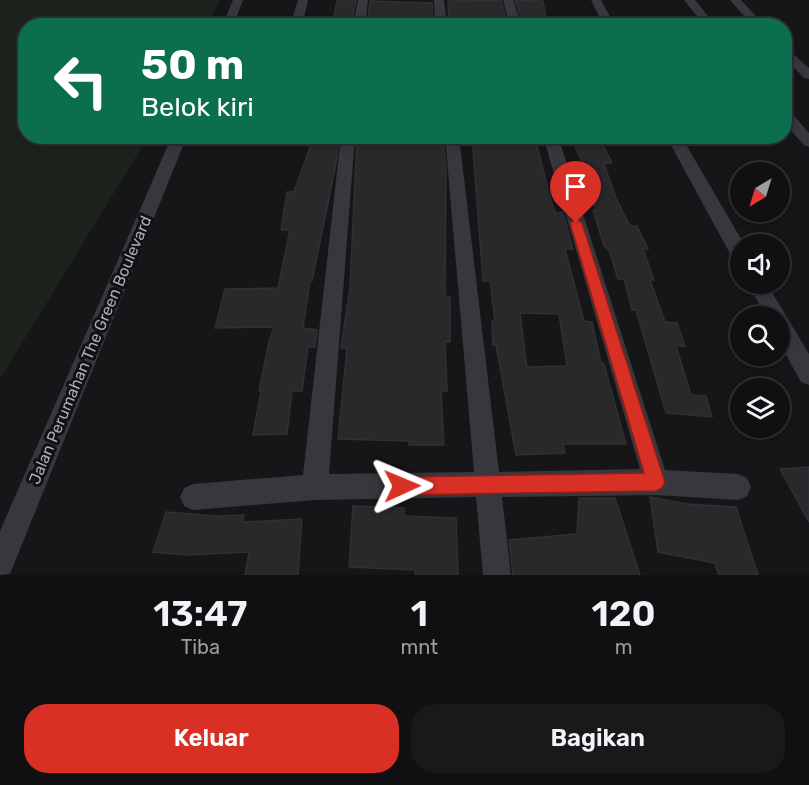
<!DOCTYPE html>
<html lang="id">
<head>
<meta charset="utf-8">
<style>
  :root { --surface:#101012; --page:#19191b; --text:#f1f3f6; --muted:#9c9d9f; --line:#303032; --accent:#d93025 }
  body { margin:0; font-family:Rubik,sans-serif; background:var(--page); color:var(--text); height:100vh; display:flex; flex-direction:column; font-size:22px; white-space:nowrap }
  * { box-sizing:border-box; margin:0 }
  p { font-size:20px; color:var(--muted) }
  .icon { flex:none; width:33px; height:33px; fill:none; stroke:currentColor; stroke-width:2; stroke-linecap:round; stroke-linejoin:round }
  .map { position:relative; height:575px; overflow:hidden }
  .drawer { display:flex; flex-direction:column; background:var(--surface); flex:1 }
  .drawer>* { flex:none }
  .guide { position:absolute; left:18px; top:18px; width:774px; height:126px; border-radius:24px; box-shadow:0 3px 9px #0003,0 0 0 2px var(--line); background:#0b6e4f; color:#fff; overflow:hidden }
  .needle { width:39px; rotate:218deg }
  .controls { position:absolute; left:730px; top:162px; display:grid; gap:12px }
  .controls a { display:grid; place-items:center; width:60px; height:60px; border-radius:50%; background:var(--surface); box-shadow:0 3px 9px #0003,0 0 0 2px var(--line); font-size:30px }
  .pin { position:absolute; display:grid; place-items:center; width:51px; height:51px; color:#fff; margin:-62px -26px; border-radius:50% 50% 50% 0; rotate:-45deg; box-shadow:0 0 6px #0007 }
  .pin .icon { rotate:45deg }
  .me { position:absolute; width:66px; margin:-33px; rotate:89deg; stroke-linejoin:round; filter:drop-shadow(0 0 4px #0008) }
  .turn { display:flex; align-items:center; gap:21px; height:126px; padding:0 24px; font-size:27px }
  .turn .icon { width:78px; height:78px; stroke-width:2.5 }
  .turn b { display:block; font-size:42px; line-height:51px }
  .eta { display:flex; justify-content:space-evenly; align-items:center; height:102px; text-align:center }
  .eta b { font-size:36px; font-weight:600; line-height:42px }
  .button { display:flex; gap:12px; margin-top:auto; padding:12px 24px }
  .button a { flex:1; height:69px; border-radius:24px; background:var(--accent); color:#fff; font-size:24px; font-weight:600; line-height:69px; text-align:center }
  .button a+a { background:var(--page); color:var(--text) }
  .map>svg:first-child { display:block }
  .green { fill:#1c231d }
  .building { fill:#29292c; stroke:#303034; stroke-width:1.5; fill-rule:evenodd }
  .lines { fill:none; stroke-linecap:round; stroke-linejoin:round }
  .street { fill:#37383d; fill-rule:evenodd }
  .route { fill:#d93025; stroke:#8d1f18; stroke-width:1.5 }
  .labels { text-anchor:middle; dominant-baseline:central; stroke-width:6; stroke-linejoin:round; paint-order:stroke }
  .street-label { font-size:16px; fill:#a8adb8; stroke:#111113 }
</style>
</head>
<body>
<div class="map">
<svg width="809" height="575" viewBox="0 0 809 575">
  <rect width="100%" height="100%" fill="#161618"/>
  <path class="green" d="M0,0H220L207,25L26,26V136L148,137L0,379Z"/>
  <path class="building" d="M501,0L508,26H449L448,1Z
    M515,0L543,1L547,26H524Z
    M337,1H356L351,26H332Z
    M370,1L432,3L433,26H367Z
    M314,136H339L336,164L312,281H310L303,328L317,330L315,347H308L302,391H292L287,434L253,435L261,391H259L269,342L274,327L215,328L225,289L278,288L290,230H281L287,192H294Z
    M357,136H443L446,170L445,296L450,297V342H445L447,391H441L444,445H409V441L338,439L347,348H341L350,287Z
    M472,136H531L537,146L553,207L556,213L563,212L573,249H565L584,321L592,322L601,363L604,364L626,444H563L565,453L516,455L496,345H493L492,321H495L490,281H483ZM520,313L559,314L567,366L527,367Z
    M602,143L612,163L604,164L616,198L630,226H637L648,249H643L654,280H650L665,322L677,323L685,346H676L691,395L706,396L712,417L666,413L636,310H632L624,279H618L609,250L604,246L593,210H596L588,185H592L574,144Z
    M809,467V522L780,469Z
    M650,497L687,504L736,507L758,575H719L715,563L658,552Z
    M579,498H615L640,575H513L509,540L577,534Z
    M353,506L404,508V516L456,518L458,575H415V570L349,567Z
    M166,512L215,516L244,515L243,522L302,519L298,575H245L249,552L188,555L153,552Z"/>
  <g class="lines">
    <path class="street" d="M233,0H243L233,26H222Z
      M298,0H308L302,26H290Z
      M358,0H368L365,26H353Z
      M434,0H444L447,26H435Z
      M503,0H513L522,26H510Z
      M591,0H601L615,26H604Z
      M684,0H695L716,26H705Z
      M730,0H741L765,26H753Z
      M784,46L809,68V79L804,78L784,57Z
      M784,109L789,110L809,133V147L804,145L784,123Z
      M172,136H187L10,574L0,575V531Z
      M341,136H355L329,474L474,472L445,136H459L499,472L640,469L543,136H558L665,470L738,474L747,478L751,487L747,496L738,500L656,495L502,497L511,575H483L476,497L315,500L193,510L184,506L180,497L184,488L193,484L303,475Z
      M666,136H681L744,244H741V263L734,261Z
      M748,284H767L809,354V385L801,382L780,344V316H766Z"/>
  </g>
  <path class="route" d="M576,218L582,223L665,482L662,488L656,491L402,495L395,492L393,486L395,480L402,477L644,473L570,223Z"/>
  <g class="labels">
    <g class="street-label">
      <text transform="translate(90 350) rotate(-67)">Jalan Perumahan The Green Boulevard</text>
    </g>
  </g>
</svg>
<div class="controls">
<a><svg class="needle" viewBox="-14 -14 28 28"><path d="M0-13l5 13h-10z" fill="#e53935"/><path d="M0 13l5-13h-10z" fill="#9c9d9f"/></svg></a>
<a><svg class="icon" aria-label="sound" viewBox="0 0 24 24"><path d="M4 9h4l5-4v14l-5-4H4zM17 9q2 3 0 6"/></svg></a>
<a><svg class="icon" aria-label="search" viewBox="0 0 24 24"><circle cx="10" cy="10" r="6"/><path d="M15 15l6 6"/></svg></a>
<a><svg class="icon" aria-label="layers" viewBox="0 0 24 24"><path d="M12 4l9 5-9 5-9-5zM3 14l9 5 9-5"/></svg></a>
</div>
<div class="pin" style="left:576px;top:223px;background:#d93025"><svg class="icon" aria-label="arrive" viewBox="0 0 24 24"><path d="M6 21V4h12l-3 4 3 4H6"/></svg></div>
<svg class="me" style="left:402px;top:486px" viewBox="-20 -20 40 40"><path d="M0-17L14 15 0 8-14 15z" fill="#d93025" stroke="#fff" stroke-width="4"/></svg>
<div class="guide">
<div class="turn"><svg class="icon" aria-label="left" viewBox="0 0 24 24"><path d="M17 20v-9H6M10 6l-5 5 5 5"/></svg><div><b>50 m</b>Belok kiri</div></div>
</div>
</div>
<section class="drawer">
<div class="eta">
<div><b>13:47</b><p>Tiba</p></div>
<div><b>1</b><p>mnt</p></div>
<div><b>120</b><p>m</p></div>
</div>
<div class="button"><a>Keluar</a><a>Bagikan</a></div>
</section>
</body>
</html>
